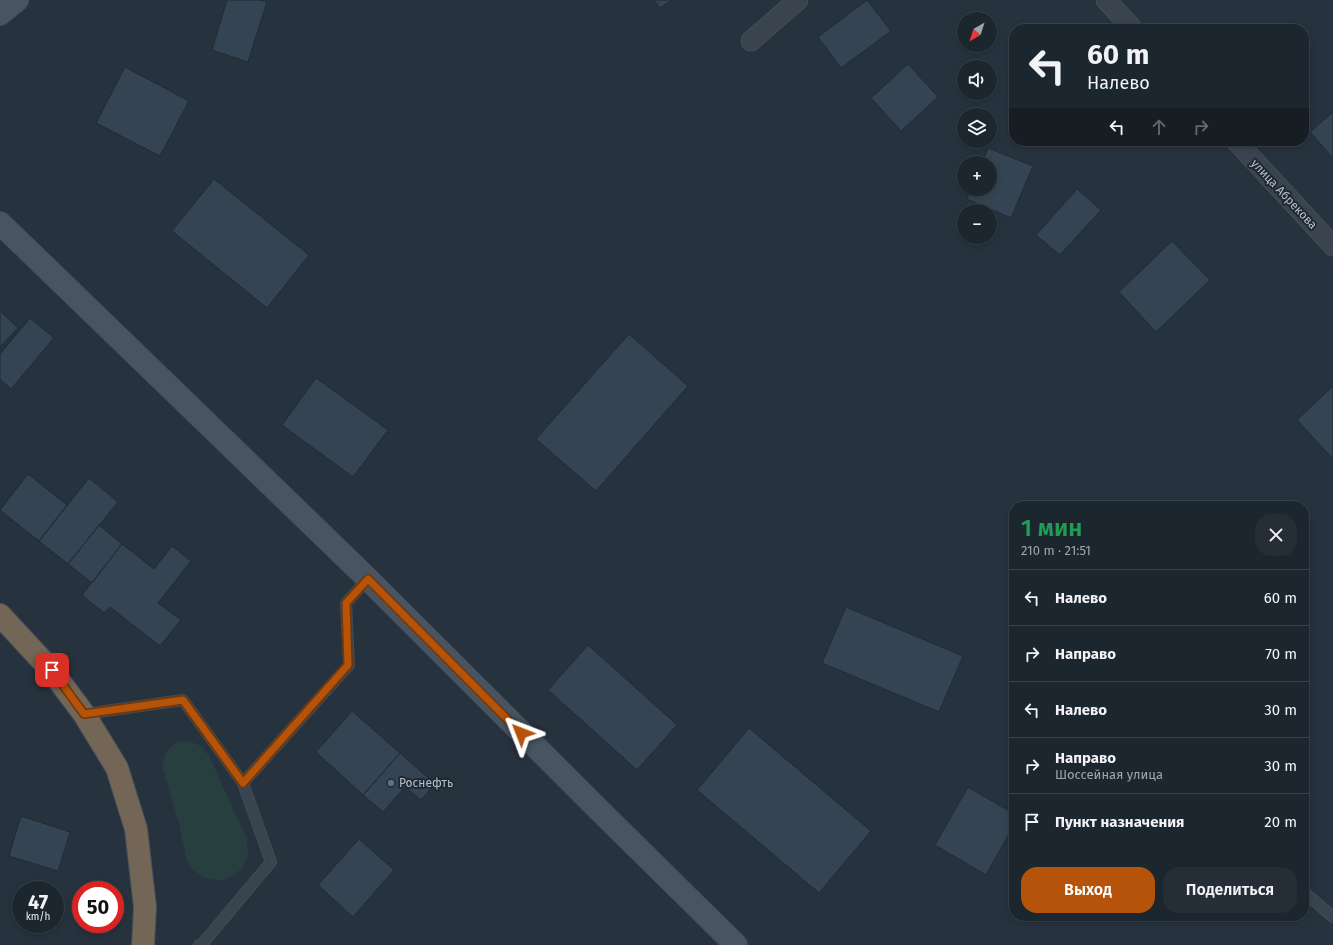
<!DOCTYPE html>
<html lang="ru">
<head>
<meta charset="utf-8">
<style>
  :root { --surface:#1c262e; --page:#252e36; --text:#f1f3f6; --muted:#a0a5aa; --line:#3a434a; --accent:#b45309 }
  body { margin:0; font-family:"Fira Sans",sans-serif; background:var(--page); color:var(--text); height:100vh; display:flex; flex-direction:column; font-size:15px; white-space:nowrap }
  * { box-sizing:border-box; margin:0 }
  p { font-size:13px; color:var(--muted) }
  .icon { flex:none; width:22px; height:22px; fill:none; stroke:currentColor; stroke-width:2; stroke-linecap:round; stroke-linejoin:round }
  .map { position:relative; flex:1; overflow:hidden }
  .side { position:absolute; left:1009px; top:501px; width:300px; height:420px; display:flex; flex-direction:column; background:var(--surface); border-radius:16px; box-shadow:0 2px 6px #0003,0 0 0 1px var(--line) }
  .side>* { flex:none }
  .banner { position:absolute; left:1009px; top:24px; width:300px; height:122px; border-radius:16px; box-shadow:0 2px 6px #0003,0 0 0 1px var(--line); background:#1c262e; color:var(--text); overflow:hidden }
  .needle { width:26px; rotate:219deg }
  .controls { position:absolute; left:957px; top:12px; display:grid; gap:8px }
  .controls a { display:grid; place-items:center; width:40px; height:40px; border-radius:50%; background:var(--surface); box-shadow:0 2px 6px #0003,0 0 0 1px var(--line); font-size:20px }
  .speed { position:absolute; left:12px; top:881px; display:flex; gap:8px; font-size:20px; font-weight:700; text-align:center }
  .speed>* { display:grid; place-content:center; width:52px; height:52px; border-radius:50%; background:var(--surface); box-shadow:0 2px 6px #0003,0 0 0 1px var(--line); line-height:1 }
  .speed small { font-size:10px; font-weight:400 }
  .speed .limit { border:6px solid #d22; background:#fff; color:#111 }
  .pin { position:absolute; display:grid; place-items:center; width:34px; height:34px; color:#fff; margin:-17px; border-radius:8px; box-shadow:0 2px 6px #0006 }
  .me { position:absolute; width:44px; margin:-22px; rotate:315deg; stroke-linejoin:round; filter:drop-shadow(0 0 3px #0008) }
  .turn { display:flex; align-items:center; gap:14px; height:84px; padding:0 12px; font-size:18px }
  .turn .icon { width:52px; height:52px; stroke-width:2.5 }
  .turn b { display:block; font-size:28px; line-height:34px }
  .lanes { display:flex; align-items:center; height:38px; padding:0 12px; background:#0003; justify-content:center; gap:20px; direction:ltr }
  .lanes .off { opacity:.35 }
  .round { display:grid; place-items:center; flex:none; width:42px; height:42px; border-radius:16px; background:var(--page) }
  .overview { display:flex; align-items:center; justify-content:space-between; height:68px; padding:0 12px }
  h1 { font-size:24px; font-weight:600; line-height:30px; color:#1e9e55 }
  .button { display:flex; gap:8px; margin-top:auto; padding:8px 12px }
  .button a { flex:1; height:46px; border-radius:16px; background:var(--accent); color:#fff; font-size:16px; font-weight:600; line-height:46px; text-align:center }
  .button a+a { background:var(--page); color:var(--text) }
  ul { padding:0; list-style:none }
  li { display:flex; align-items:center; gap:12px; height:56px; padding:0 12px; border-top:1px solid var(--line) }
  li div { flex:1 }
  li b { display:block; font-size:15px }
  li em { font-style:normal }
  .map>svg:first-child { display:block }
  .green { fill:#283f3f }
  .building { fill:#354452; stroke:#212b35 }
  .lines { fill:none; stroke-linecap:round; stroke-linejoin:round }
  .lane-casing { stroke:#434d57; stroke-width:12 }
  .street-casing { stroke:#434d57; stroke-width:21 }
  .secondary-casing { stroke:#434d57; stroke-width:24 }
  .highway-casing { stroke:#454f59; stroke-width:24 }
  .lane { stroke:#3a444e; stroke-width:10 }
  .street { stroke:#3a444e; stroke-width:19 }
  .secondary { stroke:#485461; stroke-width:22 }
  .highway { stroke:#746657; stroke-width:22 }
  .route-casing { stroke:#753606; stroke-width:10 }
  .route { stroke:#b45309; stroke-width:7 }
  .service-dot { fill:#5c6f8a; stroke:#1f2933; stroke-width:1.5 }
  .labels { text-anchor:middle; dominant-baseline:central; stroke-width:4; stroke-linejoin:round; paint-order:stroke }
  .street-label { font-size:12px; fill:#b6bfc9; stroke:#1f2933 }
  .poi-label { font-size:12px; fill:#b6bfc9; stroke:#1f2933; text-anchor:start }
</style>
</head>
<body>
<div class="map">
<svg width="1333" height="945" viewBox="0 0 1333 945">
  <rect width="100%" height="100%" fill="#26323e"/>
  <path class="green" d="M189,741L201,746L209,756L247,839L248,854L243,867L233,876L220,881L205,878L193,870L186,858L179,824L162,765L166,752L176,742Z"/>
  <path class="building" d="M227,0H260L267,2L248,62L212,50Z
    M654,0H672L660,8Z
    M867,0L891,31L841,68L818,37Z
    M908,64L938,97L901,131L871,98Z
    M125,67L189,101L160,156L96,123Z
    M1333,112V158L1310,132Z
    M988,148L1033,166L1011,218L967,199L971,189H990V163H982Z
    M214,179L309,255L267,308L172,231Z
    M1077,189L1101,210L1060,255L1036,235Z
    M1172,241L1210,280L1156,332L1119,292Z
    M0,311L18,328L0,347Z
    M30,318L54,338L11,389L0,379V354Z
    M629,334L688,386L596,491L536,439Z
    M316,378L388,430L353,477L282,425Z
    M1333,386V459L1297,420Z
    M28,474L67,505L39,541L0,510Z
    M89,478L118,502L68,564L39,541Z
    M99,525L122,544L92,583L68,564Z
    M122,544L154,569L172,546L191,561L158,603L181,620L160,646L110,607L104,613L82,595Z
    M846,607L963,656L939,712L822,663Z
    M588,645L677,725L637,770L548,690Z
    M352,711L400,753L363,795L316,752Z
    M749,728L871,831L819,893L697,790Z
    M400,753L435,784L421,800L405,787L383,812L363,795Z
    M968,787L1014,814V825L986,875L935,845Z
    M21,816L70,832L58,871L9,856Z
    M359,839L394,870L353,917L318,885Z"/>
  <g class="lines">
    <defs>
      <path id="lane" d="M84,714L183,700L243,783
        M1304,892L1333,917
        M199,945L203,943L271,862L243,783L349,665L346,603L368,579"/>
      <path id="street" d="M1106,0L1133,29
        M751,41L798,0
        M1236,141L1333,246"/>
      <path id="secondary" d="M0,14L17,0
        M0,223L368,579L598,809L736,945"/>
      <path id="highway" d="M0,615L51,670L84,714L117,768L136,829L145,907L143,945"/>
    </defs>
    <use href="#lane" class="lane-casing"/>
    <use href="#street" class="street-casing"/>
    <use href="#secondary" class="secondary-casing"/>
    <use href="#highway" class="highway-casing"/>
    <use href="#lane" class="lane"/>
    <use href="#street" class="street"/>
    <use href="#secondary" class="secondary"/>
    <use href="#highway" class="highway"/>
  </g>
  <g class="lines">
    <defs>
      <path id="route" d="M52,670L84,714L183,700L243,783L348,665L346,603L368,579L521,733"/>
    </defs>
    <use href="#route" class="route-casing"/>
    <use href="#route" class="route"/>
  </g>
  <circle class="service-dot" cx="391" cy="783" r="4"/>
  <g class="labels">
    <g class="street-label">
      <text transform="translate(1284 194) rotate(47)">улица Абрекова</text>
    </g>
    <g class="poi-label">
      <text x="399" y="783">Роснефть</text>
    </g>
  </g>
</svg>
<div class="controls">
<a><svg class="needle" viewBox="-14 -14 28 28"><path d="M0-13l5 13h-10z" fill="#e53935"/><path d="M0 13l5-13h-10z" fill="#a0a5aa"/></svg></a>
<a><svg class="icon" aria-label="sound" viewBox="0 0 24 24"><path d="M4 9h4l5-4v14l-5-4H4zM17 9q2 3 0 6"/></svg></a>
<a><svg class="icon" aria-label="layers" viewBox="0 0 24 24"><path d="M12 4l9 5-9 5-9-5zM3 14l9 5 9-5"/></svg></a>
<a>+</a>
<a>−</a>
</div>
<div class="speed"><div>47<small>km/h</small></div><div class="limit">50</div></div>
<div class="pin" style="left:52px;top:670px;background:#d93025"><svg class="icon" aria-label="arrive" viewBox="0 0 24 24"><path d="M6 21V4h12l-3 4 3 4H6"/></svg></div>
<svg class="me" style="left:521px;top:733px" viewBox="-20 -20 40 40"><path d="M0-17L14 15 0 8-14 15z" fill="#b45309" stroke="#fff" stroke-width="4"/></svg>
<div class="banner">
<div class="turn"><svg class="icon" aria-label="left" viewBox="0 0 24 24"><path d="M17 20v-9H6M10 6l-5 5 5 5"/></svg><div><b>60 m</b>Налево</div></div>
<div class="lanes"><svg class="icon" aria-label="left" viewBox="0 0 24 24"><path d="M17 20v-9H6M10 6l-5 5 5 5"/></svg><svg class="icon off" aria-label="ahead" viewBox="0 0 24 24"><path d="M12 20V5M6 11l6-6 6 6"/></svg><svg class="icon off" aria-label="right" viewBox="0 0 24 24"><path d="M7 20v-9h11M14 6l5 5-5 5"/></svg></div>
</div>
<section class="side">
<div class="overview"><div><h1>1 мин</h1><p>210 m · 21:51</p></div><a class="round"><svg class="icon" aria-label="close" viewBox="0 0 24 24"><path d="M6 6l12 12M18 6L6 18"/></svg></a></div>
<ul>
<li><svg class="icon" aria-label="left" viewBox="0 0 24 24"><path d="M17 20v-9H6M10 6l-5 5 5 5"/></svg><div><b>Налево</b></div><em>60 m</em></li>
<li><svg class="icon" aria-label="right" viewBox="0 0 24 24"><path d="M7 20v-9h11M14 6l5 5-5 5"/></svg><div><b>Направо</b></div><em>70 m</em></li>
<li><svg class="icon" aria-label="left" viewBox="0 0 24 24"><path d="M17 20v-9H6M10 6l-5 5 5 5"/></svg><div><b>Налево</b></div><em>30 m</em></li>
<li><svg class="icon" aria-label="right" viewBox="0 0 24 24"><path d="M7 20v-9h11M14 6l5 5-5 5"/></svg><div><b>Направо</b><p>Шоссейная улица</p></div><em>30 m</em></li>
<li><svg class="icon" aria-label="arrive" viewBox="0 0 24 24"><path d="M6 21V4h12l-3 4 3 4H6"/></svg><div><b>Пункт назначения</b></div><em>20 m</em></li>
</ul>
<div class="button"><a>Выход</a><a>Поделиться</a></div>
</section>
</div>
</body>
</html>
